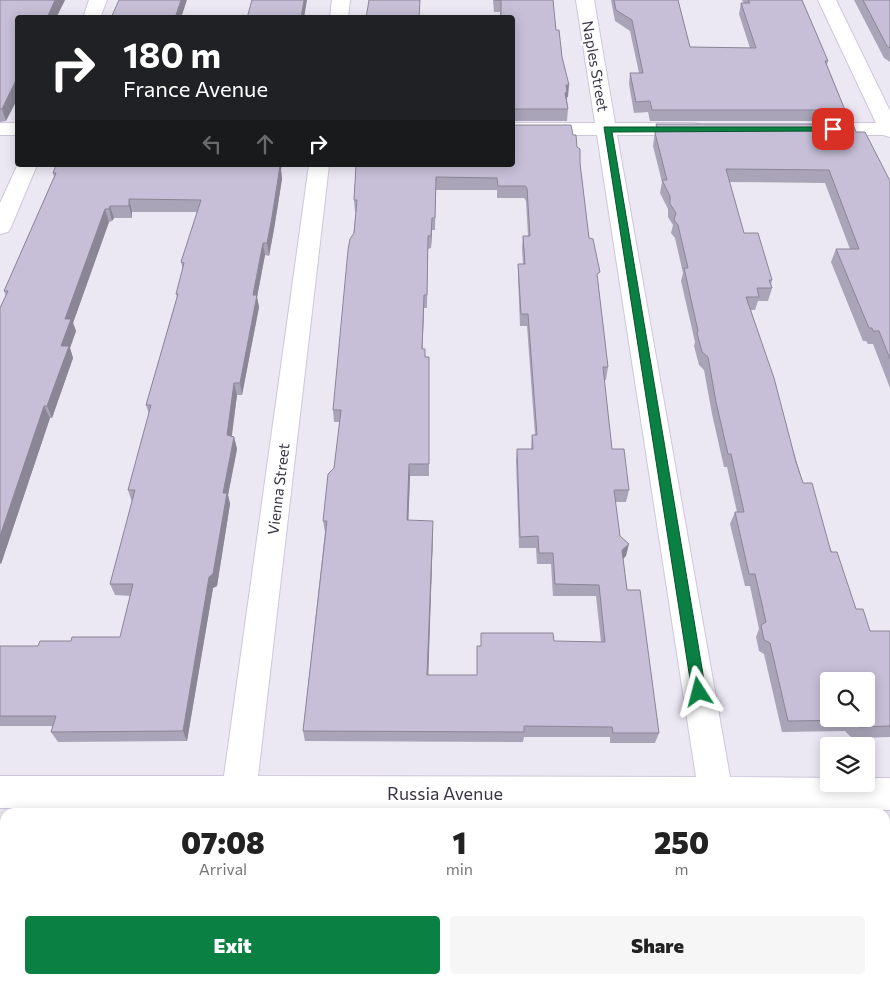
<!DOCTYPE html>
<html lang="en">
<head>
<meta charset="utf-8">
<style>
  :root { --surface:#fff; --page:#f6f6f6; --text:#222; --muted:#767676; --accent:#0b8043 }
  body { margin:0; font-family:Commissioner,sans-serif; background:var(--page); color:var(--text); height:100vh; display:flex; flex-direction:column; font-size:19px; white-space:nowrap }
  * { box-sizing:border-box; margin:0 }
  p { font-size:16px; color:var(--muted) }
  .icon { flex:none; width:28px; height:28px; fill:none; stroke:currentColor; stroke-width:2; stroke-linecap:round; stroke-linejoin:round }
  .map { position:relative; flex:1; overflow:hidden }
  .panel { position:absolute; left:0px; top:808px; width:890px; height:176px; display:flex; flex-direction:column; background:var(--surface); border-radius:15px 15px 0 0; box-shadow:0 2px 12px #0003 }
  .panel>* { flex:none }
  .banner { position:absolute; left:15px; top:15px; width:500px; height:152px; border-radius:5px; box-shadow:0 2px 12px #0003; background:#202124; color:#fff; overflow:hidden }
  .tools { position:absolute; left:820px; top:672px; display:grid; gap:10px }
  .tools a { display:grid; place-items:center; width:55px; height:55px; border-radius:5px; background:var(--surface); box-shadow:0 2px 12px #0003; font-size:25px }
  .pin { position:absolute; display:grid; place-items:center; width:42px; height:42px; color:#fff; margin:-21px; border-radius:10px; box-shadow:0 2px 8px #0006 }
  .me { position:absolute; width:55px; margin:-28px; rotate:351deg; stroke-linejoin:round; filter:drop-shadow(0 0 4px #0008) }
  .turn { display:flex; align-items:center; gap:18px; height:105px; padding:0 25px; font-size:22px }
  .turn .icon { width:65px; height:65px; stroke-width:2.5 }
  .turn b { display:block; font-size:35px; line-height:42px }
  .lanes { display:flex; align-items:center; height:48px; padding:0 25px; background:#0003; justify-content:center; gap:25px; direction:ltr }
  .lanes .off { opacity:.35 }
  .eta { display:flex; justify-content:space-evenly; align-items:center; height:85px; text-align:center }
  .eta b { font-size:30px; font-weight:800; line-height:35px }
  .button { display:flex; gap:10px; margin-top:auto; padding:10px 25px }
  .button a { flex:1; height:58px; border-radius:5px; background:var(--accent); color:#fff; font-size:20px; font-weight:800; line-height:58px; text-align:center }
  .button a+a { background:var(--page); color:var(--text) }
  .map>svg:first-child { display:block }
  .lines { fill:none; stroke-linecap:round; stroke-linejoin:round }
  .minor-casing { stroke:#cec7dc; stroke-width:2 }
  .minor { fill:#fff; fill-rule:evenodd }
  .wall { fill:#aaa4b9; fill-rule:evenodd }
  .shaded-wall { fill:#8b8696 }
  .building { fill:#c6bfd7; stroke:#8b8696; fill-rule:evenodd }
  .route { fill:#0b8043; stroke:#07532c }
  .labels { text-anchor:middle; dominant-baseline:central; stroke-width:4; stroke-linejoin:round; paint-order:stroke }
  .street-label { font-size:15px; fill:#3b3645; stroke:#fff }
  .near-street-label { font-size:18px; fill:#3b3645; stroke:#fff }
</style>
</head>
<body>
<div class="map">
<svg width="890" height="983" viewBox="0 0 890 983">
  <rect width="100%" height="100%" fill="#ebe7f3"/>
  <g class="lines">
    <defs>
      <path id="minor" d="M89,0H107L100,18H83Z
        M332,0H350L348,18H330Z
        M576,0H594L615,123H694L701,125L704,129L701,133L694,135H617L730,777L829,778V784H866V778H890V810H736V812H702L701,810L253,809L252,812H218V809L0,808V776H224L309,165H329L258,776L696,777L597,135H512V123H595Z
        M818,0H836L890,111V137L883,135H819L812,133L809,129L812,125L819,123H876Z
        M0,123H18V135H0Z
        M18,164L37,165L11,227L8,232L0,234V203Z
        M193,979H231V983H193Z
        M729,979H767L768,983H730Z"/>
    </defs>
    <use href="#minor" class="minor-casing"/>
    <use href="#minor" class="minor"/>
  </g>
  <path class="wall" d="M0,0H65L56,18H18L6,121L0,122Z
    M493,0H553L556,30L562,57L568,97H567V99L568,109L567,121H512V18H500V12H494Z
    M611,0H678L690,47L750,48L739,14L741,3H744L742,0H802L828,61L827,65L845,110L842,121H650L648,112L634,113L629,84L630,73H639L630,31L615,21Z
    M854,0H890V62L884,58Z
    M656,124L856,132L890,181V388L873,344H868L866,341H863L831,262L836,249H850L825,183L729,182L744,233L772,280L771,285L772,288L768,301H758L755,310H751L803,483L856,609L870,631H890V737L852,738L845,731L782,732L764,654L759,651L756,637L759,629L750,586H745L730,524L735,512H737L727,467H724L712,414L704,370L699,365L694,346L695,342L681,281L683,273L675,238L671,233L673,225L668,217V209L660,193L662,182L653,146Z
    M573,135L580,163L589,238L598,282L608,367L606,380H604L612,449L629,490L626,502H615L620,536L626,556L623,558L627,590L659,733L655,743H610V737H524L523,742L305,741L303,731L325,532L323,521L334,468L340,422H334L333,410L356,212H355L354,200L356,165ZM436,190H497V198H524L526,201L528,236H523L522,248L523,264H518V276L520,326H527L535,435H532L531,449H517L516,461L519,548H536L537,564H551L553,596H596L601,642L554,641L481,633V646H477V675H428L433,532L408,520L410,476H429V357H426L422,349L424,308H427L428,249L431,248L432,230H435Z
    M281,170L282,179L274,229L269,256L265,255L257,297L259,307L242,395H237L232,436L234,437L237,449L228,495L230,504L217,586L213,588L187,741L58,742L51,732L53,726H0V646H38L71,641L120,637L131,596L115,595L110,584L132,502L128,490L149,414L146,405L177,297L176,294L183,269L181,262L197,212H132V218H114L112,221L109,222L73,323L76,331L70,348L73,358L52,418H50L1,564H0V308L6,296L4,291L54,177L53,173Z
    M885,833H890V933H886L890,983H838L837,979H885Z
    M0,834H5V890H0Z
    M566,979H665V983H566Z"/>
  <path class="shaded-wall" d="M55,0H65L56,18H47Z
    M181,0H187L181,18H175Z
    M304,0H307L304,18H301Z
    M18,76V98L6,121L2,109Z
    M566,85H569L568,97H567L566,104L564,105Z
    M278,165H282L281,170L282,179L274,229L269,256L267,243Z
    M129,199L132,212V218L129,206Z
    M110,206L114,218L112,221L109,209Z
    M105,209L109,222L73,323L76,331L70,348L73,358L52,418L47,406L61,346L65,319Z
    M432,218V230L431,248V236Z
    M263,243L265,255L257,297L259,307L242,395L240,383L253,295Z
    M424,295V308L422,361V349Z
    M234,383L237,395L230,447L227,435Z
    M44,406L50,418L1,564L0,562V536Z
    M234,437L237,449L228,495L230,504L217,586L213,588L187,741L183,731L223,493Z
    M409,464L410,476L408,532L407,520Z
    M433,521V532L428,685L427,675Z
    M629,544L626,556L620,562L622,550Z
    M154,979H161L160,983H153Z"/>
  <path class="building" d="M0,0H55L47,18H18V76L2,109H0Z
    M119,0H181L175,18H111Z
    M252,0H304L301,18H247Z
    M369,0H420L419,18H366Z
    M494,0H553L556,30H559L562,57L569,85H566L567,92L565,93L568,109H512V18H501V0Z
    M614,0H678L690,47L756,48L741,3H750L748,0H802L828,61H825L845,110H652L650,101L636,102L630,73H643L632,20L616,10Z
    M863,0H890V48L887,46Z
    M656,124H853L856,132H865L890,181V359L879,331H873L872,328H869L836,249H859L829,170L726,169L744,233H758L772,280H769L772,288H757L759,297H746L774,378L796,462L803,483H812L831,552H837L856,609H863L870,631H890V726L859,727L852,720L788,721L770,643L764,640L761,625L766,622L755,574H749L735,512H744L731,454H728L716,402L708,357L702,352L697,333L698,331L684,268H688L678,225L674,220L676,213L670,204V196L662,180H667L655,133L658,129ZM829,681H866V719H829Z
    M512,125H571L573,135H576L577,147L580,149V163L589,238L593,239L600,272L597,274L608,367H603L612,449H624L629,490H614L620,536L629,544L622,550L627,590H640L659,733H613L612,727L524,726V732L303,731L327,521H323L328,474L334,468L341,410H333L348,250L350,239L354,233L357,200H354L356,165H512ZM436,177L497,178L498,186H525L527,188L530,236H523L525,264H518L521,314H528L537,435H532L533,449H517L520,537L538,536L539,553H553L555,584L599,585L605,642L554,641L553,633H481V646H477V675H427L433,521L407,520L409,464H429V357H425V349H422L424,295H427L428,236H431L432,218H435Z
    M56,165H278L277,166H280L272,217L267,243H263L253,295H257L240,383H234L227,435L234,437L223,493H227L213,574L209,577L183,731L51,732L56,716H0V646H38L40,641H71L72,637H120L133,584H110L135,490H128L151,405H146L178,294H176L184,263L181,262L201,200L129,199V206H110L109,209H105L65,319H71L61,346H69L47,406H44L0,536V308L8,291H4L56,173H53Z
    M885,833H890V925H885Z
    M0,834H5V882H0Z
    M885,927L890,948V983H847L846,979H885Z
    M71,979H154L153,983H70Z
    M273,979H444V983H272Z
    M568,979H665V983H569Z"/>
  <path class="route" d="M604,127H833L837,129L833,131L612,132L706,692L704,696L699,698L694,696L692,692Z"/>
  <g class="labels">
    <g class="street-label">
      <text transform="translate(596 66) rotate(80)">Naples Street</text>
      <text transform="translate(278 489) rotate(-83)">Vienna Street</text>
    </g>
    <g class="near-street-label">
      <text x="445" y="793">Russia Avenue</text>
    </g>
  </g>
</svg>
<div class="tools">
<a><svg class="icon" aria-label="search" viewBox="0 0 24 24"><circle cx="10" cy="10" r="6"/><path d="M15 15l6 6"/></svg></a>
<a><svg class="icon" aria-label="layers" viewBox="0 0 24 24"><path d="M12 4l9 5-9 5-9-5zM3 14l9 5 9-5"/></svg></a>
</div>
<div class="pin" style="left:833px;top:129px;background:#d93025"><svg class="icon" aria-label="arrive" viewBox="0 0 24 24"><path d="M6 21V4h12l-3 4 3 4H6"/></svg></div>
<svg class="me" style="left:699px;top:692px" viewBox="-20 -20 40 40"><path d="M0-17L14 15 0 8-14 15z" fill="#0b8043" stroke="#fff" stroke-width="4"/></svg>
<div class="banner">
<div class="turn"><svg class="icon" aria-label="right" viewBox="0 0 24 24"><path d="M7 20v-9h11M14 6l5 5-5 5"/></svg><div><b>180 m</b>France Avenue</div></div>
<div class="lanes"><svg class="icon off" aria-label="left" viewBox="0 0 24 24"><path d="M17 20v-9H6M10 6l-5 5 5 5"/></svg><svg class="icon off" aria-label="ahead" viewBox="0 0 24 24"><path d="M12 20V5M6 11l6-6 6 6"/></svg><svg class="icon" aria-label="right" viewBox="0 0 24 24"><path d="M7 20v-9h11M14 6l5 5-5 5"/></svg></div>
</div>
<section class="panel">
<div class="eta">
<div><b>07:08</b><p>Arrival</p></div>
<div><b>1</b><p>min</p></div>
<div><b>250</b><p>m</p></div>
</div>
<div class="button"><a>Exit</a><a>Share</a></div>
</section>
</div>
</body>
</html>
